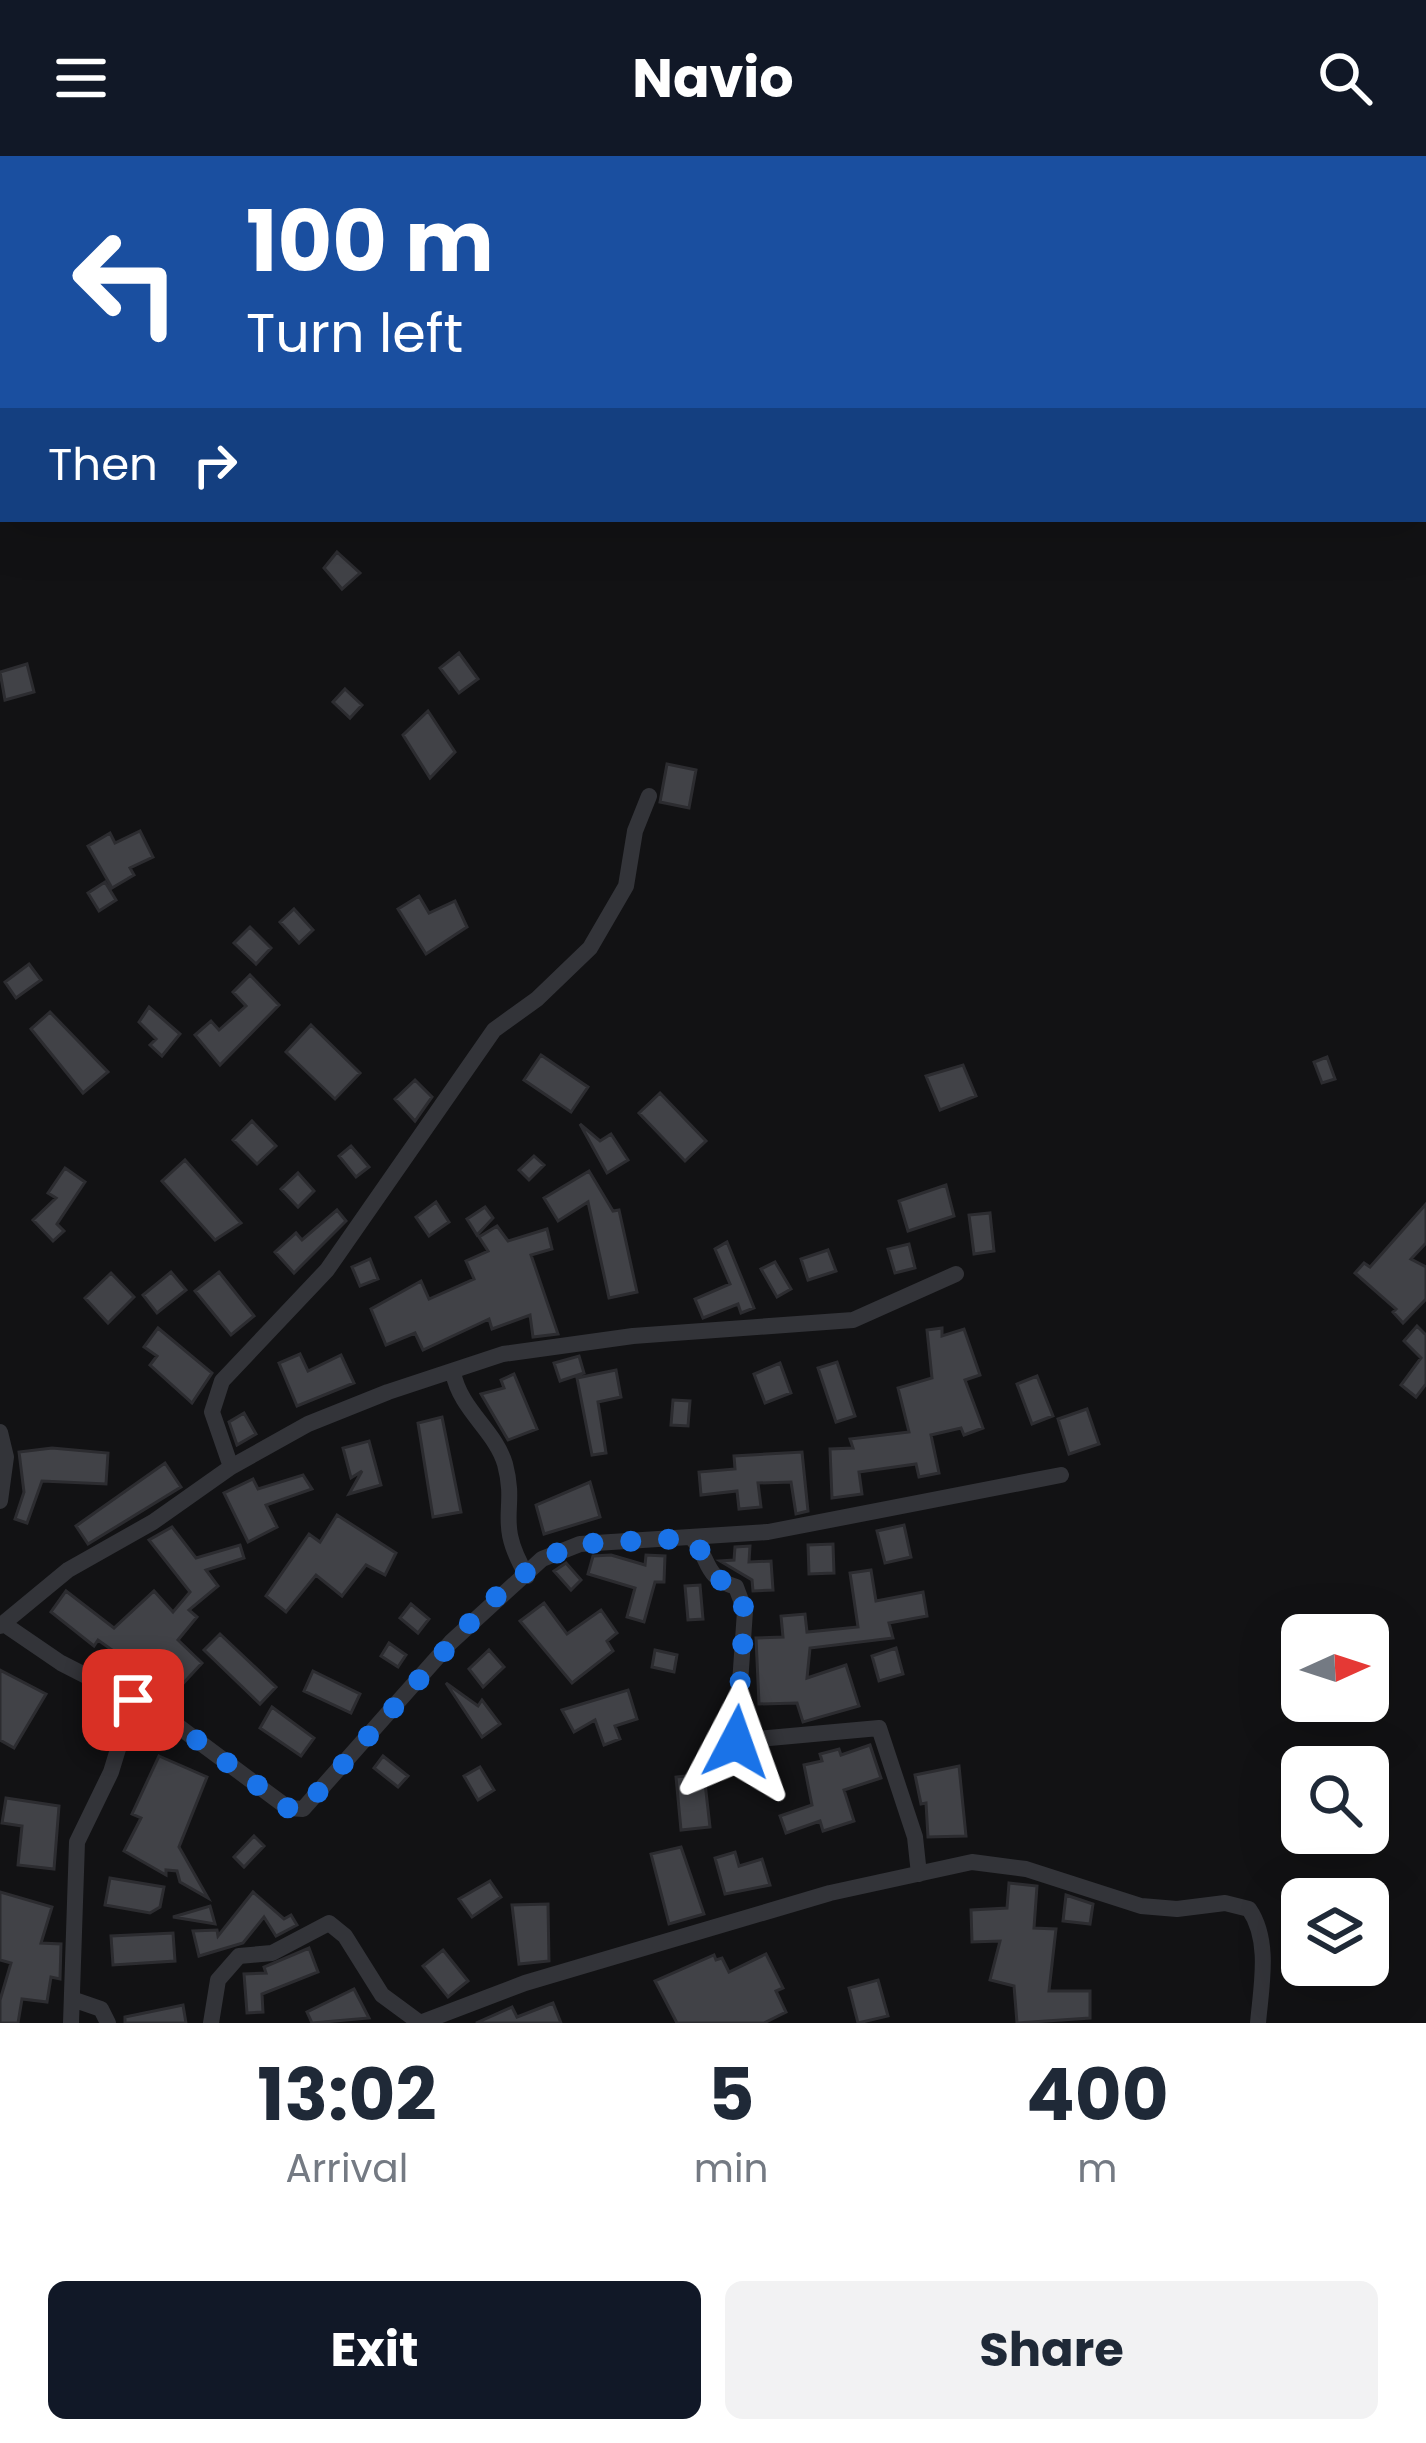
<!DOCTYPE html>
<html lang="en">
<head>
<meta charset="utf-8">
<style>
  :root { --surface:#fff; --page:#f2f2f3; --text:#1f2937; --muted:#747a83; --accent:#111827 }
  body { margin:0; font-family:Poppins,sans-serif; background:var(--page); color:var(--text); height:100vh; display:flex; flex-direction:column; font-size:45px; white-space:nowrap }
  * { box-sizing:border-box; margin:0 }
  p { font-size:39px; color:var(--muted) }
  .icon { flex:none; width:66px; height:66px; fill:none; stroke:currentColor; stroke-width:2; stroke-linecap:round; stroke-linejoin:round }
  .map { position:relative; height:1867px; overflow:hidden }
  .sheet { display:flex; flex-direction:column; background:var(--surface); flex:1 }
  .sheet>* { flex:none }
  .guide { position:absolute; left:0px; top:0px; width:1428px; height:366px; box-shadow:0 12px 48px #0002; background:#1a4fa0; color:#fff; overflow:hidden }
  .needle { width:78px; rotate:87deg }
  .tools { position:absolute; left:1281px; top:1458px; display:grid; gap:24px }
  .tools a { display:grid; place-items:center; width:108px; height:108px; border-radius:18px; background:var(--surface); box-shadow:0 12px 48px #0002; font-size:60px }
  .pin { position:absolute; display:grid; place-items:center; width:102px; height:102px; color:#fff; margin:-51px; border-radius:24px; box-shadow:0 6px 18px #0006 }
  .me { position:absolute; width:132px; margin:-66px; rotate:4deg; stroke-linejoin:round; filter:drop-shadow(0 0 9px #0008) }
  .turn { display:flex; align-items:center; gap:42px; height:252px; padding:0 48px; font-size:54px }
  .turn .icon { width:156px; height:156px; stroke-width:2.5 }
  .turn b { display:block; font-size:84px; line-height:102px }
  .then { display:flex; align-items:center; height:114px; padding:0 48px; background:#0003; gap:24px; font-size:45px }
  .eta { display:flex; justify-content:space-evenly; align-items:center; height:204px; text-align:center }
  .eta b { font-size:72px; font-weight:700; line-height:84px }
  .cta { display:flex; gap:24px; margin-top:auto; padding:24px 48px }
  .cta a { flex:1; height:138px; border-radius:18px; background:var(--accent); color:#fff; font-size:48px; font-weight:700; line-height:138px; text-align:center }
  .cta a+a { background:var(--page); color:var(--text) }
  header { display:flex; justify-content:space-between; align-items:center; height:156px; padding:0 48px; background:var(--accent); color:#fff; font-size:54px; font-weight:700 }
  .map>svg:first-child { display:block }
  .building { fill:#414247; stroke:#2c2c30; stroke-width:3 }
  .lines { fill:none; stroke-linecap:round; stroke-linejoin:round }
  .minor { stroke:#333439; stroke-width:16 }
  .route { stroke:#1a73e8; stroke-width:21; stroke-dasharray:0 37.8 }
</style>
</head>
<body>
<header><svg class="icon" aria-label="menu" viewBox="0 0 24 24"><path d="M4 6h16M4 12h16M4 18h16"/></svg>Navio<svg class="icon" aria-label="search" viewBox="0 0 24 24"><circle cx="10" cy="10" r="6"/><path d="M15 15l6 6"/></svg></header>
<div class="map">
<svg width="1426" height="1867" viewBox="0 0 1426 1867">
  <rect width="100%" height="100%" fill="#121214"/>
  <path class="building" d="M337,396L360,417L342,433L324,412Z
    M459,497L478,523L459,537L440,512Z
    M27,508L34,536L5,544L0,516Z
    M345,533L362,549L350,562L333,546Z
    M428,555L455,596L430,622L403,579Z
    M667,608L696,614L689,652L660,646Z
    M140,675L153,701L130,712L134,719L112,732L88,690L110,677L115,687Z
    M105,726L116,744L99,755L88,737Z
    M419,740L429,757L455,745L467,771L426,798L398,753Z
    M294,753L313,774L299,787L280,766Z
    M250,771L271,792L256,808L234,787Z
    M29,808L41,824L16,842L5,826Z
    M250,819L279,849L220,909L195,879L211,865L219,874L246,850L233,836Z
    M149,851L180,878L162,900L150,889L156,883L139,866Z
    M50,856L108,916L83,937L31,873Z
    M311,869L360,917L335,943L286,896Z
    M541,899L588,931L571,956L524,924Z
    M1327,901L1335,923L1322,927L1314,906Z
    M963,909L976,940L940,954L926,920Z
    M415,924L432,941L415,965L395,943Z
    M660,937L706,985L685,1005L639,957Z
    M252,965L276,990L257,1008L233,984Z
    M580,968L600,985L611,978L628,1004L607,1017Z
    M351,990L369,1011L356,1021L339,1000Z
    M534,1000L544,1009L529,1024L519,1014Z
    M185,1004L241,1067L215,1084L162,1025Z
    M65,1012L85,1026L57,1068L64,1075L53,1085L33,1064L56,1042L48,1037Z
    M589,1015L613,1055L619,1054L637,1136L609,1142L588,1046L558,1065L544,1042Z
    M298,1017L314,1035L298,1051L281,1033Z
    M946,1029L954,1060L908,1075L899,1045Z
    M436,1046L449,1066L429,1080L416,1061Z
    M1426,1048V1087L1411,1103L1426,1111V1143L1403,1167L1393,1156L1396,1153L1355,1117L1364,1107L1370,1111Z
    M485,1051L493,1062L477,1079L467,1063Z
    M337,1054L346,1065L294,1117L275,1096L296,1077L302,1084Z
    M990,1057L994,1095L974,1098L969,1059Z
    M497,1070L508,1085L547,1073L552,1093L531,1099L558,1178L533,1181L530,1159L492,1173L489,1163L423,1194L415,1177L386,1189L371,1153L421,1125L429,1143L474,1123L466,1105L488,1095L479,1081Z
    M727,1086L754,1152L741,1157L738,1148L703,1162L695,1143L730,1128L715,1093Z
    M909,1088L915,1112L895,1117L888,1093Z
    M828,1094L836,1115L808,1124L801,1103Z
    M370,1103L378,1123L360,1130L352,1111Z
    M775,1106L791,1133L777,1141L761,1113Z
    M171,1116L186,1134L157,1157L143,1139Z
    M219,1116L254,1160L231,1179L195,1135Z
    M111,1117L134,1141L108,1167L85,1142Z
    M1417,1170L1426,1179V1228L1416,1241L1401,1229L1421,1202L1404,1185Z
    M158,1172L212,1217L192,1247L150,1209L157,1200L144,1191Z
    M942,1172V1180L964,1173L980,1219L965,1224L983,1272L964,1279L961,1272L931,1279L939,1317L919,1321L916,1308L859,1316L862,1338L832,1342L830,1293L853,1292L850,1283L909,1276L898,1232L932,1222L927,1174Z
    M300,1198L308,1215L341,1199L354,1227L297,1250L279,1207Z
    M579,1200L584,1217L560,1225L554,1207Z
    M837,1206L855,1260L836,1266L818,1212Z
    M780,1207L791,1237L765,1247L754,1218Z
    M616,1214L621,1241L598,1246L606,1297L592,1299L577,1222Z
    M514,1218L537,1273L508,1284L481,1238L504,1232L501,1224Z
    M1037,1220L1053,1260L1032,1268L1017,1228Z
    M673,1244L690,1245L688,1270L671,1269Z
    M1087,1253L1099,1288L1069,1298L1058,1263Z
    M244,1257L256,1278L237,1289L229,1266Z
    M442,1261L461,1356L433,1361L418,1267Z
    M369,1285L381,1329L349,1338L362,1315L351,1322L343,1292Z
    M52,1292L108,1297L106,1328L42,1325L27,1367L15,1363L24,1336L19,1296Z
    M802,1296L808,1355L796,1358L791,1326L758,1327L761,1351L739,1353L737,1335L701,1339L699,1316L735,1313L734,1300Z
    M165,1307L181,1331L88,1388L76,1370Z
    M303,1319L312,1333L266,1349L277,1371L248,1386L224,1337L253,1323L258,1333Z
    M590,1326L600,1361L544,1378L536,1349Z
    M337,1359L396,1397L385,1419L366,1409L342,1440L316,1419L286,1456L266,1440L309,1378L320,1386Z
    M904,1369L911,1401L885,1407L877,1375Z
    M172,1371L196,1402L240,1389L244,1402L206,1414L218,1430L189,1454L197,1461L178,1484L202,1507L178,1533L145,1505L139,1513L98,1484L94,1490L51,1456L66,1435L114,1472L154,1435L173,1456L190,1436L149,1384Z
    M833,1388L834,1417L809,1418L808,1389Z
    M750,1390L749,1406L771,1405L773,1434L753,1435L752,1424L720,1405L734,1404L735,1391Z
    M611,1399L645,1409L646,1399L665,1400L664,1426H655L644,1466L627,1461L635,1432L588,1418L593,1400Z
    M566,1407L581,1424L571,1434L554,1415Z
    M871,1414L876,1445L923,1436L927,1460L889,1467L893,1482L810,1492L807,1522L846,1509L859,1550L803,1566L797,1547L759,1548L756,1482L783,1481L781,1460L805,1458L807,1476L858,1471L850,1417Z
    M700,1429L703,1463L688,1464L685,1430Z
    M544,1447L567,1478L601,1454L617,1477L607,1485L613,1495L572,1527L520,1465Z
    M411,1448L429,1463L418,1477L400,1462Z
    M220,1478L276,1531L260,1548L204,1494Z
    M389,1487L406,1499L398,1511L381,1500Z
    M896,1492L903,1518L879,1525L872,1500Z
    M489,1494L504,1511L483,1531L469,1513Z
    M655,1494L677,1499L674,1516L652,1511Z
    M0,1514L46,1538L14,1592L0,1584Z
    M313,1515L360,1538L351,1557L304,1535Z
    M446,1527L478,1550L482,1544L500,1568L482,1581Z
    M628,1534L637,1563L615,1570L620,1583L604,1589L595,1564L574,1576L562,1554Z
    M272,1551L314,1582L301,1600L260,1572Z
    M870,1589L881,1622L844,1634L854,1665L823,1675L820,1665L786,1677L780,1660L812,1649L804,1609L822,1605L820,1598L839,1593L841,1599Z
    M159,1600L207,1621L179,1691L208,1742L180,1726L177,1715L166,1714V1719L124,1695L141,1662L132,1658Z
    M383,1600L408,1620L398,1631L374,1612Z
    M959,1610L966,1680L928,1681L926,1647L921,1648L915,1619Z
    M480,1611L494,1634L478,1644L464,1620Z
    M704,1618L710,1671L681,1674L676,1621Z
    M6,1642L59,1650L54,1713L18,1709L22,1670L2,1667Z
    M254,1680L264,1690L244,1711L234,1701Z
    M681,1691L704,1758L669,1768L651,1698Z
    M735,1696L739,1710L762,1703L770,1729L725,1738L715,1702Z
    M110,1722L164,1731L160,1751L150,1757L105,1749Z
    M490,1725L501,1741L472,1761L459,1743Z
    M1009,1727L1037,1730L1034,1772L1056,1773L1049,1835H1090V1862L1017,1867L1014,1830L990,1824L1000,1785L972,1786L971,1754L1007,1752Z
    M0,1736L52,1751L41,1787L61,1788L60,1823L51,1821L47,1846L22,1843L18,1867H0V1844L11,1807L0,1804Z
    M253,1736L284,1763L291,1759L297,1769L276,1780L264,1761L243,1787L199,1800L193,1775L217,1774L218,1780Z
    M1066,1739L1093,1748L1090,1768L1063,1765Z
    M548,1748L549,1805L519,1808L512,1749Z
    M210,1750L215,1768L173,1761Z
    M173,1777L175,1805L113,1809L111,1780Z
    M309,1792L318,1816L262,1838L263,1856L247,1857L244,1818L266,1817L264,1811Z
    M443,1794L468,1825L448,1841L423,1810Z
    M766,1798L783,1832L776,1835L786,1856L764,1867H677L655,1825L714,1799L716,1804L722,1802L729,1816Z
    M878,1824L888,1860L858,1867L849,1832Z
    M354,1833L369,1862L312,1867L307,1856Z
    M553,1847L561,1867H476L512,1851L517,1861Z
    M183,1849L186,1867H125V1861Z"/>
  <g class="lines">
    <path class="minor" d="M453,1216C460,1254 495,1274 505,1308C518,1357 494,1363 527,1420
      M0,1276L6,1301L0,1345
      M231,1311L212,1256L222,1225L327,1114L494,874L537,843L590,792L626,730L635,675L649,640
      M692,1382C711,1404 703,1421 736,1431L745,1455L736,1585L879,1572L915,1681L919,1718
      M4,1468L61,1507L163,1559L288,1652L303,1653L451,1486L542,1403L580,1388L768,1376L1061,1319
      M0,1470L68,1414L153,1366L231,1311L308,1268L388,1236L503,1198L633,1180L853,1164L956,1118
      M72,1843L101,1853L108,1867
      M71,1867L77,1686L111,1616L133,1544
      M211,1867L218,1824L239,1800L272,1797L329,1767L345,1780L382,1839L420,1867
      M420,1867L525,1827L830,1737L972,1706L1026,1713L1141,1750L1177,1753L1225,1747L1249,1753C1271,1785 1261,1831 1258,1867"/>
  </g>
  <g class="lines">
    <path class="route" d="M133,1544L163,1559L288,1652L303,1653L485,1450L542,1403L580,1388L692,1382C710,1404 703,1422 736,1430L745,1455L736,1586"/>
  </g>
</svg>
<div class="tools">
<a><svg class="needle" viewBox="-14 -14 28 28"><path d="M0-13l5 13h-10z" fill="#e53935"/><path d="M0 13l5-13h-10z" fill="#747a83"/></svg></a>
<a><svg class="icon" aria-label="search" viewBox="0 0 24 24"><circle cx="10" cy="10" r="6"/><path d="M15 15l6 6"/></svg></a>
<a><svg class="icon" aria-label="layers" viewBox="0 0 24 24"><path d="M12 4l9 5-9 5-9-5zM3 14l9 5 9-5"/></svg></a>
</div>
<div class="pin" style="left:133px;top:1544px;background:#d93025"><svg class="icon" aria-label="arrive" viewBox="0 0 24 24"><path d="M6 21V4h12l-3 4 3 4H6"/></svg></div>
<svg class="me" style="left:736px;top:1586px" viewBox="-20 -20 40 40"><path d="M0-17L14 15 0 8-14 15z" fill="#1a73e8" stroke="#fff" stroke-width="4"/></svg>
<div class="guide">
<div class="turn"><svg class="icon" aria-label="left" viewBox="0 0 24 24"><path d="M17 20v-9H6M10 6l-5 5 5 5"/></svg><div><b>100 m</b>Turn left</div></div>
<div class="then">Then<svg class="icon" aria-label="right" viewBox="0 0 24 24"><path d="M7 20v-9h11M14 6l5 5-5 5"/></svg></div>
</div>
</div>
<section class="sheet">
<div class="eta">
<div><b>13:02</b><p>Arrival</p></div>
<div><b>5</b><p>min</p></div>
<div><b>400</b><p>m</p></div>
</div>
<div class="cta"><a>Exit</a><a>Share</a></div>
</section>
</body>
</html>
